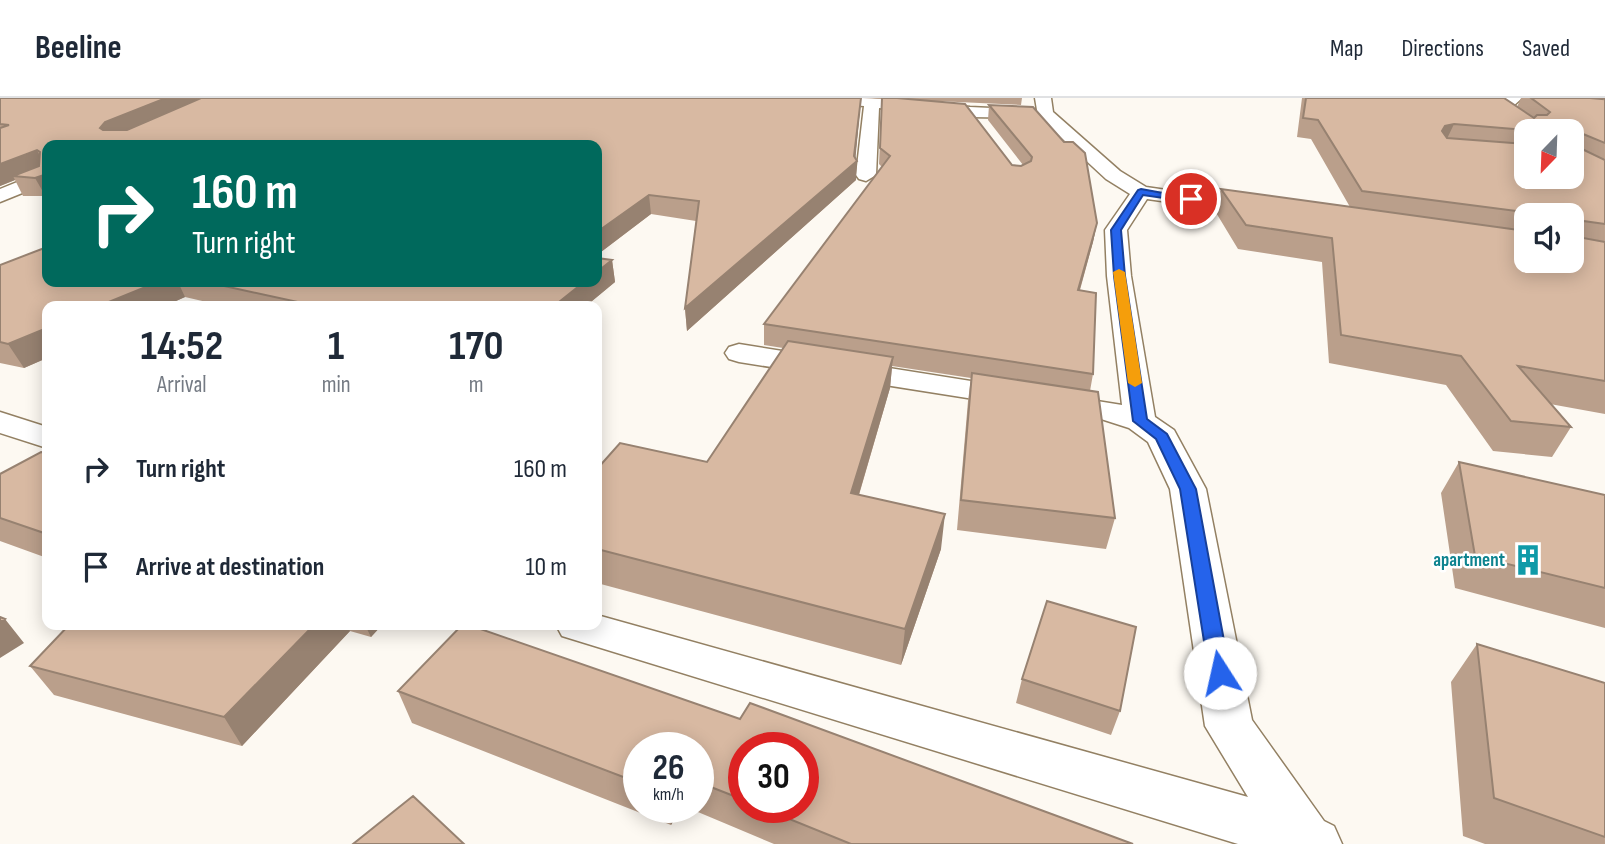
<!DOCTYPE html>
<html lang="en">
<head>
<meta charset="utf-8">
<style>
  :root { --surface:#fff; --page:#f2f2f3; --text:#1f2937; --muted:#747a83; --line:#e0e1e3 }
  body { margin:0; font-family:"Sofia Sans Condensed",sans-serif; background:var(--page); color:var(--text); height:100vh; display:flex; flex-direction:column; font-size:26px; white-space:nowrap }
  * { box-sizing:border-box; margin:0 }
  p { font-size:23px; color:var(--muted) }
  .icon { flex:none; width:38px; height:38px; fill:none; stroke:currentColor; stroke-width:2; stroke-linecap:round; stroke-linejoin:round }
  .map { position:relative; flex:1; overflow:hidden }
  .sheet { position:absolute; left:42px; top:203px; width:560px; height:329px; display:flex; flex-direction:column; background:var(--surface); border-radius:14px; box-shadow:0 4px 18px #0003 }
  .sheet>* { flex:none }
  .hud { position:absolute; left:42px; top:42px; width:560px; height:147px; border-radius:14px; box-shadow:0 4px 18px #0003; background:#00695c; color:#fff; overflow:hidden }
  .needle { width:46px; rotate:203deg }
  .fabs { position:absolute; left:1514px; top:21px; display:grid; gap:14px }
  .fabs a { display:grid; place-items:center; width:70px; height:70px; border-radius:14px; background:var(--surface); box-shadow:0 4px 18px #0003; font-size:35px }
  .speed { position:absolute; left:623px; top:634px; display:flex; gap:14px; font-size:35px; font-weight:700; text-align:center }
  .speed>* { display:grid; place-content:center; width:91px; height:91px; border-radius:50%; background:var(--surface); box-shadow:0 4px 18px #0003; line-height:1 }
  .speed small { font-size:18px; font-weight:400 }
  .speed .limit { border:10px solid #d22; background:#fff; color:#111 }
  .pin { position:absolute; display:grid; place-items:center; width:60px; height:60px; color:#fff; margin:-30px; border:4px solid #fff; border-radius:50%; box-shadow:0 2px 7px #0007 }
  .me { position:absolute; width:77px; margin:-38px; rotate:350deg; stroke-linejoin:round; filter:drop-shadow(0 0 5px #0008) }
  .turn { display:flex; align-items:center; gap:24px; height:147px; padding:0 35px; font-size:32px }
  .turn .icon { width:91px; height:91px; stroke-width:2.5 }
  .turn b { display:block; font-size:49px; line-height:60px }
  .eta { display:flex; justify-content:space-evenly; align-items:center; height:119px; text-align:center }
  .eta b { font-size:42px; font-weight:700; line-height:49px }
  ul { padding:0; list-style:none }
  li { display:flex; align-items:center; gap:21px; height:98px; padding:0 35px }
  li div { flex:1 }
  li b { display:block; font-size:26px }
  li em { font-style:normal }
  header { display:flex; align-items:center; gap:42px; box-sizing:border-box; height:98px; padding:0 35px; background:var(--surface); border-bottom:2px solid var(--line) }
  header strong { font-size:33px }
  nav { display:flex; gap:38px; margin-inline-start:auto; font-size:24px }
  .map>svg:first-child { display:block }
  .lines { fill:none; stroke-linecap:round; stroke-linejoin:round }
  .street-casing { stroke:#938063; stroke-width:3 }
  .street { fill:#fff; fill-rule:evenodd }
  .wall { fill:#ba9f8b; fill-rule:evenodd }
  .shaded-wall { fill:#978271 }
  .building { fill:#d8b9a2; stroke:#978271; stroke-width:2; fill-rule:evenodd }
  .route { fill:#2563eb; stroke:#184099; stroke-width:2 }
  .slow { fill:#f59e0b }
  .labels { text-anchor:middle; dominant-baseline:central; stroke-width:5; stroke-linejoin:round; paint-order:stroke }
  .culture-label { font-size:19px; font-weight:bold; fill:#0d838f; stroke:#fff; text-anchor:end }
</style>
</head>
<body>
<header>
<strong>Beeline</strong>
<nav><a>Map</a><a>Directions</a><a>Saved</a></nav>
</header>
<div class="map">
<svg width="1605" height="746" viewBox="0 0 1605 746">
  <rect width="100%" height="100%" fill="#fdf9f2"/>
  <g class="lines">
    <defs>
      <path id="street" d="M816,0H872L970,9L1037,12L1035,0H1051L1053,14L1120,73L1146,89L1270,107L1274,111L1270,115L1263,117L1147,101L1127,132L1131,178L1155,319L1174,332L1206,391L1252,622L1324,723L1334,728L1342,746H1238L562,538L556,527H597V517L1248,699L1205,628L1170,391L1148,344L1129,330L1101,321L739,264L729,261L725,255L729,249L739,246L1122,307L1107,178L1105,132L1130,96L1106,81L1040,20L970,19L879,10L876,77L866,83L859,81L856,77L864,8L824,5Z
        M1504,0H1522L1510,11L1538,33H1526L1524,37L1494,14L1492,11Z
        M47,72V85L0,104V91Z
        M0,314L47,329V350L0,335Z"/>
    </defs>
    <use href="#street" class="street-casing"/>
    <use href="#street" class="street"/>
  </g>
  <path class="wall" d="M0,0H1022L1021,7L936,3L1012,67L1021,68L1023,67L988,22L989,7L1097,125L1093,144L1080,192L1093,276L1090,293L1115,420L1106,451L957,432L968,303L971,280L892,268L890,290L859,397L941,451L901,567L597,485V371L707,364L783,250L764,247V226L882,69L879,66L882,1L861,0L855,61L856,82L687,233L685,210L696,123L651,116L597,157V47H47V98H23L15,82L0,88Z
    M1302,0H1504L1517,9L1521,0H1605V316L1550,306L1571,329L1552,359L1493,353L1446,287L1329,265L1322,164L1238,151L1215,113L1221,91L1350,109L1311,41L1297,39ZM1526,33H1572L1526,79ZM1526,117H1572L1526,163Z
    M612,162L615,184L586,208H224L185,199L24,270L0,265V167L47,184H597Z
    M47,356V460L0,443V376Z
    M1459,364L1605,397V530L1455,490L1441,395Z
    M69,527H382L371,539L350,533L242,648L54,597L30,568Z
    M1477,546L1605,585V746H1485L1463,738L1451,584Z
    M1022,581L1120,613L1111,637L1016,605Z
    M398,593L740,621L1133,746H774L686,709H698V649H639V709H682L671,727L412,625ZM744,649L803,709H744Z"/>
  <path class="shaded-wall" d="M166,0H210L113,41L100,30L105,24Z
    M861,0L855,65L857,63L856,82L687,233L685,210Z
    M1454,26L1445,45L1442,33L1445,28Z
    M37,52L46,70L13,78L15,82L0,88V66Z
    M47,76V98L46,99L35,80Z
    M649,97L651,116L597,157V134Z
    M1097,125L1093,144L1074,212L1078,192Z
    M612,162L615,184L586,208H554L584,184H597V174Z
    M158,184H178L185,199L165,208H99Z
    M47,230V260L24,270L8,246Z
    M893,259L890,290L849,430L851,395Z
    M945,416L941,451L901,567L905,531Z
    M5,521L24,545L0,560V524Z
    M314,527H347L350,533L242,648L224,619Z
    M365,527H382L371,539Z
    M668,709H682L671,727Z"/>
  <path class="building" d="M0,0H166L105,24L100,30L103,32H127L201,0H861L854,58L857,63L685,210L699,103L649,97L597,134V47H47V76L35,80L13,78L39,68L40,54L37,52L0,66V30L9,27L0,26Z
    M882,0H897L965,6L1012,67L1021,68L1031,63L1032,59L989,7L1033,9L1064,44H1073L1085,55L1097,125L1078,192L1096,195L1093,276L764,226L890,58L880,50Z
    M1306,0H1504L1534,20L1537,17H1547L1550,14L1531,0H1590L1602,1L1601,0H1605V45L1583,36L1580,38V50L1605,62V126L1583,123V140L1605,144V283L1518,268L1571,329L1511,323L1461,258L1341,237L1332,140L1246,127L1221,91L1526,133V163H1572V117H1539V116L1362,93L1318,22L1303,20ZM1454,26L1538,33H1572V79H1526V46L1447,40L1442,33L1445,28Z
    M47,149V184H158L99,208H47V230L8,246L0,244V167Z
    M597,160L612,162L597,174Z
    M206,184H584L554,208H316Z
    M788,243L893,259L851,395L945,416L905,531L597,451V371L620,345L707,364Z
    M972,275L1098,294L1115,420L961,402Z
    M41,354L47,356V436L0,420V376Z
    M1459,364L1605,397V490L1475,458Z
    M1047,503L1136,529L1120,613L1022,581Z
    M0,519L5,521L0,524Z
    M69,527H314L224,619L30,568Z
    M462,527H469L740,621L750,605L1133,746H851L760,709H803V649H744V702L698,684V649H639V685L398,593Z
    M1477,546L1605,585V739L1494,700Z
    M413,698L464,746H353Z"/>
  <path class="route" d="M1141,91L1196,101L1191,104L1143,97L1121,132L1125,178L1147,321L1167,336L1196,391L1230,575L1227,581L1220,584L1212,581L1209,575L1180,391L1156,341L1133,323L1114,178L1111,132L1138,92Z"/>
  <path class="slow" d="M1119,171L1125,174L1142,285L1135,289L1128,285L1113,174Z"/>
  <defs>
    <symbol id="building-bare" viewBox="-9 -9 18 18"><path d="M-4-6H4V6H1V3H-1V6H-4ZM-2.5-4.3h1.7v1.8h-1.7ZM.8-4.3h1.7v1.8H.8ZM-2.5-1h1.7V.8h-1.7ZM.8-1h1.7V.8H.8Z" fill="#0f9aa8" stroke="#fff" stroke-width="2.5" paint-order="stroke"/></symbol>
  </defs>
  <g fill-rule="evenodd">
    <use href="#building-bare" x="1506" y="440" width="44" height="44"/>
  </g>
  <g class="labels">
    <g class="culture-label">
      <text x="1505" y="462">apartment</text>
    </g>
  </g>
</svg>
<div class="fabs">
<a><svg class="needle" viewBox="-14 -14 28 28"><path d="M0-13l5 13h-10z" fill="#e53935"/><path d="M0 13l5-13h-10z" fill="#747a83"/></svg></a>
<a><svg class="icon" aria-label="sound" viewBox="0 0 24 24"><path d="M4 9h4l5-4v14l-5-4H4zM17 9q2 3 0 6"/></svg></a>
</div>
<div class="speed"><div>26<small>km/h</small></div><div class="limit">30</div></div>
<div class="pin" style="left:1191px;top:101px;background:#d93025"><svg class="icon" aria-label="arrive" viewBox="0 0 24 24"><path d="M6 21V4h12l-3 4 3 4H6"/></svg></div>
<svg class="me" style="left:1220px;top:575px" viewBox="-20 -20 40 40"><circle r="19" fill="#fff"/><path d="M0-13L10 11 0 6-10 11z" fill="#2563eb"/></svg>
<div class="hud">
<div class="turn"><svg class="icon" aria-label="right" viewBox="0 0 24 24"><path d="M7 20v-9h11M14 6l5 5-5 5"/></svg><div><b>160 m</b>Turn right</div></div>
</div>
<section class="sheet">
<div class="eta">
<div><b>14:52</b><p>Arrival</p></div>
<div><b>1</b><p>min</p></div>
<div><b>170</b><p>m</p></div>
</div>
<ul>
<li><svg class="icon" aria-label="right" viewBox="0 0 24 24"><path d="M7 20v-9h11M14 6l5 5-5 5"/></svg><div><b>Turn right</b></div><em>160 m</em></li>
<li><svg class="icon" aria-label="arrive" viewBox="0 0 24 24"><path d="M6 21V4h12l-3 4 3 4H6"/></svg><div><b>Arrive at destination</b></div><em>10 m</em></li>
</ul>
</section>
</div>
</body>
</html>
